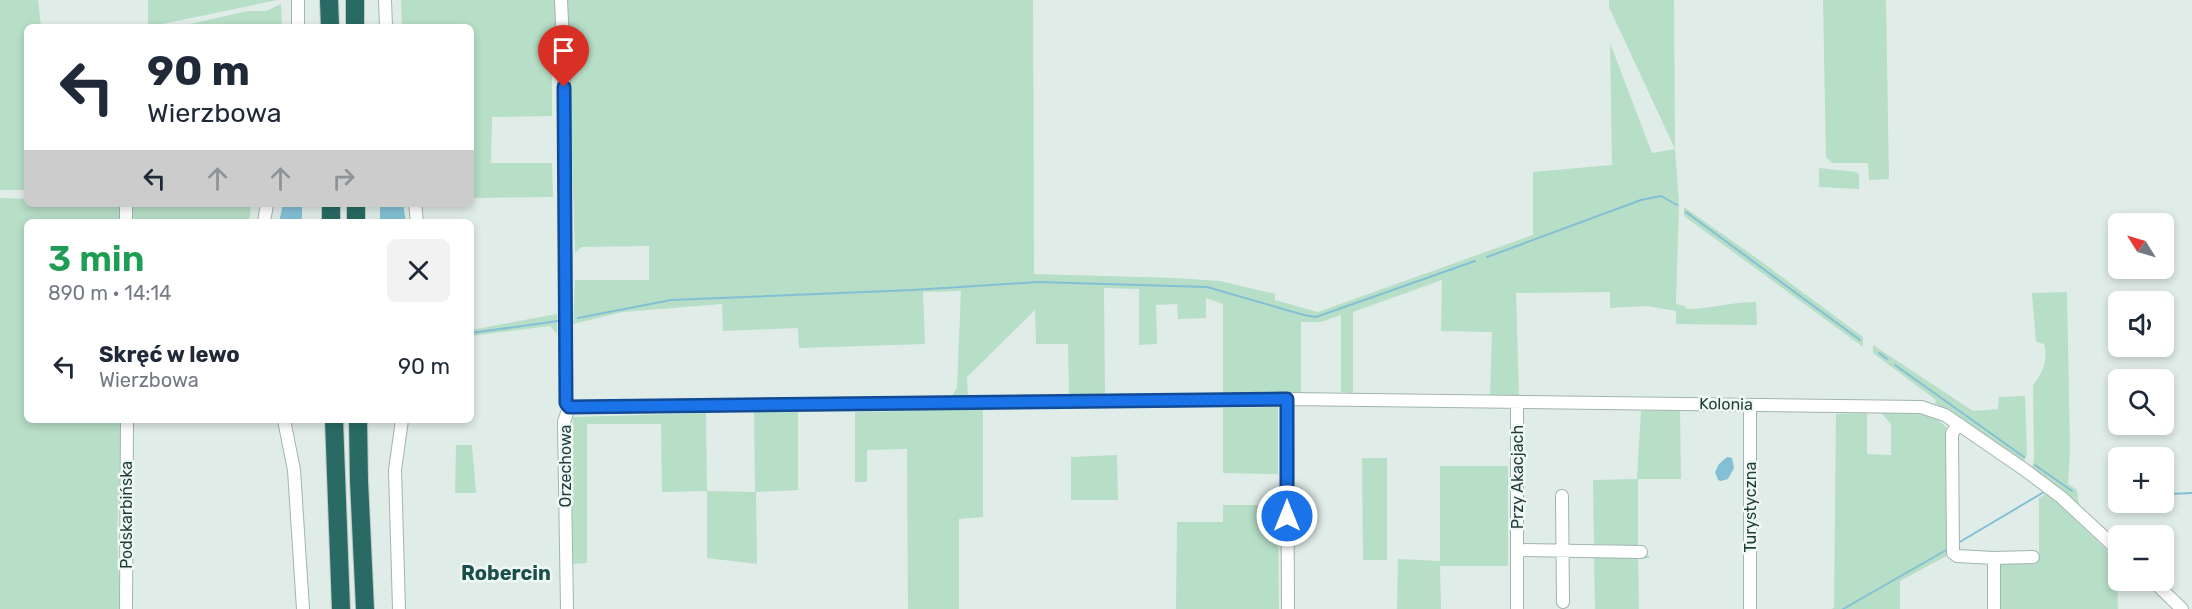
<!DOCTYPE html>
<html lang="pl">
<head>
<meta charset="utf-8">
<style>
  :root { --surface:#fff; --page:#f2f2f3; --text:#1f2937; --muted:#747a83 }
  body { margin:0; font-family:Rubik,sans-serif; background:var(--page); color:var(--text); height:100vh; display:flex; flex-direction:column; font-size:22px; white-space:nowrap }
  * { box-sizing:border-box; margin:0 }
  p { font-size:20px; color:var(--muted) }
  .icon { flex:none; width:33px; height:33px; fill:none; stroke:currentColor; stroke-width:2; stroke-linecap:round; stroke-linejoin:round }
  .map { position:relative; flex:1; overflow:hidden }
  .drawer { position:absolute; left:24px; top:219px; width:450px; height:204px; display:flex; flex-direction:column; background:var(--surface); border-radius:9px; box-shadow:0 3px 9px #0003 }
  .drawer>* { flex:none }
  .banner { position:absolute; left:24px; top:24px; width:450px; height:183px; border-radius:9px; box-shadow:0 3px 9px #0003; background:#fff; color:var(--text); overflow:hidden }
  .needle { width:39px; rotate:307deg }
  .tools { position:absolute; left:2108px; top:213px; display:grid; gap:12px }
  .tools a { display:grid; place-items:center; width:66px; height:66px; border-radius:9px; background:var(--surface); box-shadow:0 3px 9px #0003; font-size:30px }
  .pin { position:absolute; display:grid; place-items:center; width:51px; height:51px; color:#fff; margin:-62px -26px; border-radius:50% 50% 50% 0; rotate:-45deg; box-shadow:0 0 6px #0007 }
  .pin .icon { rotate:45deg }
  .me { position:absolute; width:66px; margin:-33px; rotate:0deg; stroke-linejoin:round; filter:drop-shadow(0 0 4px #0008) }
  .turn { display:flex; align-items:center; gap:21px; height:126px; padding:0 24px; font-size:27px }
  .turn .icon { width:78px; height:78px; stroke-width:2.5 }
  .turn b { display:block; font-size:42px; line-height:51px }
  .lanes { display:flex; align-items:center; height:57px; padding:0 24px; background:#0003; justify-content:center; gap:30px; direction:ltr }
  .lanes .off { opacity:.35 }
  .round { display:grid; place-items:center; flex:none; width:63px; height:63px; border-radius:9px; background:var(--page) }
  .headline { display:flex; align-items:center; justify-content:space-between; height:102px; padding:0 24px }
  h1 { font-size:36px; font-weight:600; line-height:45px; color:#1e9e55 }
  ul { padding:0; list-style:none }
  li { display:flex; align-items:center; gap:18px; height:90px; padding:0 24px }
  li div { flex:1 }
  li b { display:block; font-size:22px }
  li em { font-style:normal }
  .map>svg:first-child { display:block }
  .green { fill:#b7dec6 }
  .water { fill:#84c0d5 }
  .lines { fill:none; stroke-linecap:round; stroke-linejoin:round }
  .stream { stroke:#84c0d5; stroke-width:2 }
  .minor-casing { stroke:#a2b4b0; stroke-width:14 }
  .highway-casing { stroke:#c0c9c7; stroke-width:20 }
  .minor { stroke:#fff; stroke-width:12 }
  .highway { stroke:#296b64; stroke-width:18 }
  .route-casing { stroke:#114b97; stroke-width:15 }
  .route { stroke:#1a73e8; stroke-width:10 }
  .labels { text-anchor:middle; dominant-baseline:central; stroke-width:5; stroke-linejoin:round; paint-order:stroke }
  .street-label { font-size:16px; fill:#1f3d38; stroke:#f0f8f5 }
  .quarter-label { font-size:20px; font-weight:bold; fill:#1a5049; stroke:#f0f8f5 }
</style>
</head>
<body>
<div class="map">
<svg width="2192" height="609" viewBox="0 0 2192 609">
  <rect width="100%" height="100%" fill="#e0ece8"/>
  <path class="green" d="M0,0H38L41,27H27V190H0Z
    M148,0H277L148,27Z
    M401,0H555L557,73L552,70V116L492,117L491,163H552L553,197L471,198V27H402Z
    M567,0H1033L1034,274L1176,278L1220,281L1275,294V300L1318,312L1533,235V172L1612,165L1610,43L1652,153L1675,149L1609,7V0H1674L1675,149L1679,203L1676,304L1685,306L1687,309C1710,309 1732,302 1756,302L1757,325L1676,324V311L1647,306L1610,308V292L1516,293L1519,397H1490L1492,332L1441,331L1442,280L1353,312V393L1341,392V315L1321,322H1301V397H1223V304L1206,298V318L1178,319L1177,304L1156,305L1157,344L1139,345V289L1104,288L1105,395L1069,396L1068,344H1036L1035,310L967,377L968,397H951L957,388L961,291L923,292L925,344L799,348L798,328L723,331L722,304L623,312L573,324L575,280H649V246L582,247L575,253Z
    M1823,0H1886L1889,179L1869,180L1868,163H1832L1826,157Z
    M281,4L282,27H176L248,11H266Z
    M1819,168L1856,172L1859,175V189L1819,187Z
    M0,198L27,199V204H118L123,208V222H27V420H121L122,448L117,531L120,609H0Z
    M135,204H251L249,222H130L129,206Z
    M1684,207L1755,257L1863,337V347L1684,216Z
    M2067,292L2070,450L2068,484L2077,490L2079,505L2032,470L2034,458L2033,385C2042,375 2049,358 2044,344L2036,342L2032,293Z
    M557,314V334L550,326L471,336V330Z
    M1873,345L1973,411L1998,409L1999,397L2025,396L2027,453L2024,463L1935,403L1936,400L1873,353Z
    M1278,407V474L1223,473V408Z
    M927,408H983V517L959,519V609H908L907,449L867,450V482H855V412L906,411Z
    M1680,410L1681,479H1638V546L1594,544L1593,480L1637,479L1641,411Z
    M754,412H798V490L756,492L757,564L707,558V491L662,492L661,424H587V563L572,564L573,417L706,413L707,491L755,492Z
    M1892,412C1909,414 1934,412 1946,427L1950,554L1900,581V609H1832L1834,607L1836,414L1867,413V454L1891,455V424L1881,413Z
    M456,445H472L476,493H455Z
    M1117,455L1118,500H1071V457Z
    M1362,458H1387V560H1363Z
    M1440,466H1508V566H1440L1441,609H1397L1398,559L1440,561Z
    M2047,493L2117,560L2118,609H1997L1998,563L2039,560V498Z
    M1223,505H1278L1279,609H1176L1177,522H1223Z
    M1594,555L1649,556L1650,558L1638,559L1639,609H1595Z"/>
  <path class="water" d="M283,204H302V222H279Z
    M380,204H403L406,222H380Z
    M1727,457L1732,458L1734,468L1728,479L1721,481L1718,480L1715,472L1719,464Z"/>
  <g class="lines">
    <path class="stream" d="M1686,212L1860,340
      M1487,257L1641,200L1661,196L1677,205
      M578,318L671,300L913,290L1038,282L1207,287L1304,315L1316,317L1475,261
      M471,333L558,321
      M1879,353L1887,359
      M1895,365L2024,457
      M2035,465L2072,491
      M2169,494L2192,493
      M1958,543L2044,492
      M1843,609L1948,549"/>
    <defs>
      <path id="minor" d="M298,0V27
        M385,0L386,27
        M561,0L564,66L566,403L569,407L564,422L567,609
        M126,204V222
        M415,204L417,222
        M264,222L267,204
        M1287,399L1288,609
        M1517,403V609
        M1750,405V609
        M569,407L1287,399L1921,407L1945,415L2025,470L2061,497L2118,550
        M284,420L294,470L303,609
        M1959,424L1952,433L1953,553L1957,556L1994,558L2033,557
        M1562,496L1563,602
        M1517,550L1641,552
        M1994,558V609
        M2152,580L2182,609
        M126,609L127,420
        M399,609L395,470L402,420"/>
      <path id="highway" d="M329,0L330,27
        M355,0V27
        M331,204V222
        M356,204V222
        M334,420L341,609
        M358,420L359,481L365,609"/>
    </defs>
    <use href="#minor" class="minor-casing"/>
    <use href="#highway" class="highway-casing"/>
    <use href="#minor" class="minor"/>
    <use href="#highway" class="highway"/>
  </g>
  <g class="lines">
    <defs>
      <path id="route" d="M564,87L566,403L569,407L1287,399V516"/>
    </defs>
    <use href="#route" class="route-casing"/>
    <use href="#route" class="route"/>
  </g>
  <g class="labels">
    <g class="street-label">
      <text transform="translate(1726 404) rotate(1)">Kolonia</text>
      <text transform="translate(565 466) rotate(-90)">Orzechowa</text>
      <text transform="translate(1517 477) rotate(-90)">Przy Akacjach</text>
      <text transform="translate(1750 507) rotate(-90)">Turystyczna</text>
      <text transform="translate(126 515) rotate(-90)">Podskarbińska</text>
    </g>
    <g class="quarter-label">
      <text x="506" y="573">Robercin</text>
    </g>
  </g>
</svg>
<div class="tools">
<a><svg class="needle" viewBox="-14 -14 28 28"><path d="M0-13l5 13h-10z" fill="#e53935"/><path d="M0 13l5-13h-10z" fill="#747a83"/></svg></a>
<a><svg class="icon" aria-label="sound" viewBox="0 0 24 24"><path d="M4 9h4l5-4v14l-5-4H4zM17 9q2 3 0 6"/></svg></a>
<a><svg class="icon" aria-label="search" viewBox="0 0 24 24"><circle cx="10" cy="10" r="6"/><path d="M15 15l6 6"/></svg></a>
<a>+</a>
<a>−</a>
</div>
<div class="pin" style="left:564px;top:87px;background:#d93025"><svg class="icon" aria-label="arrive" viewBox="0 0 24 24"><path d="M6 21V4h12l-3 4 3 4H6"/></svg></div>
<svg class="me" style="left:1287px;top:516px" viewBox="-20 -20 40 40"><circle r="17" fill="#1a73e8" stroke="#fff" stroke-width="3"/><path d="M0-11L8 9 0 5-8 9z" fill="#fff"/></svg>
<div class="banner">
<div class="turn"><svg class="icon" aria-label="left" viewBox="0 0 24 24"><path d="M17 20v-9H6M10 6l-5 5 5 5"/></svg><div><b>90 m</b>Wierzbowa</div></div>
<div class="lanes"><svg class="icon" aria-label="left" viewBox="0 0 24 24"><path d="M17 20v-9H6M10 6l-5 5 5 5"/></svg><svg class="icon off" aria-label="ahead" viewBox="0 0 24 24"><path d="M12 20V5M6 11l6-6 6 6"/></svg><svg class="icon off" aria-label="ahead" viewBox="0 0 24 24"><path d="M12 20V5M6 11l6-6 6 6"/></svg><svg class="icon off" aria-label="right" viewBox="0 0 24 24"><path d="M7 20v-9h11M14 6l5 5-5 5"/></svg></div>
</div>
<section class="drawer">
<div class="headline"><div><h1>3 min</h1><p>890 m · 14:14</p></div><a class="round"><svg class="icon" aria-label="close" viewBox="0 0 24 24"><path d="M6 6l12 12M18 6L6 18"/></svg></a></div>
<ul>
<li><svg class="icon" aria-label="left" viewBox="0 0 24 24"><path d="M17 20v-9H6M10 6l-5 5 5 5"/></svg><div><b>Skręć w lewo</b><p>Wierzbowa</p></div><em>90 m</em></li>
</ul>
</section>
</div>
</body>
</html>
